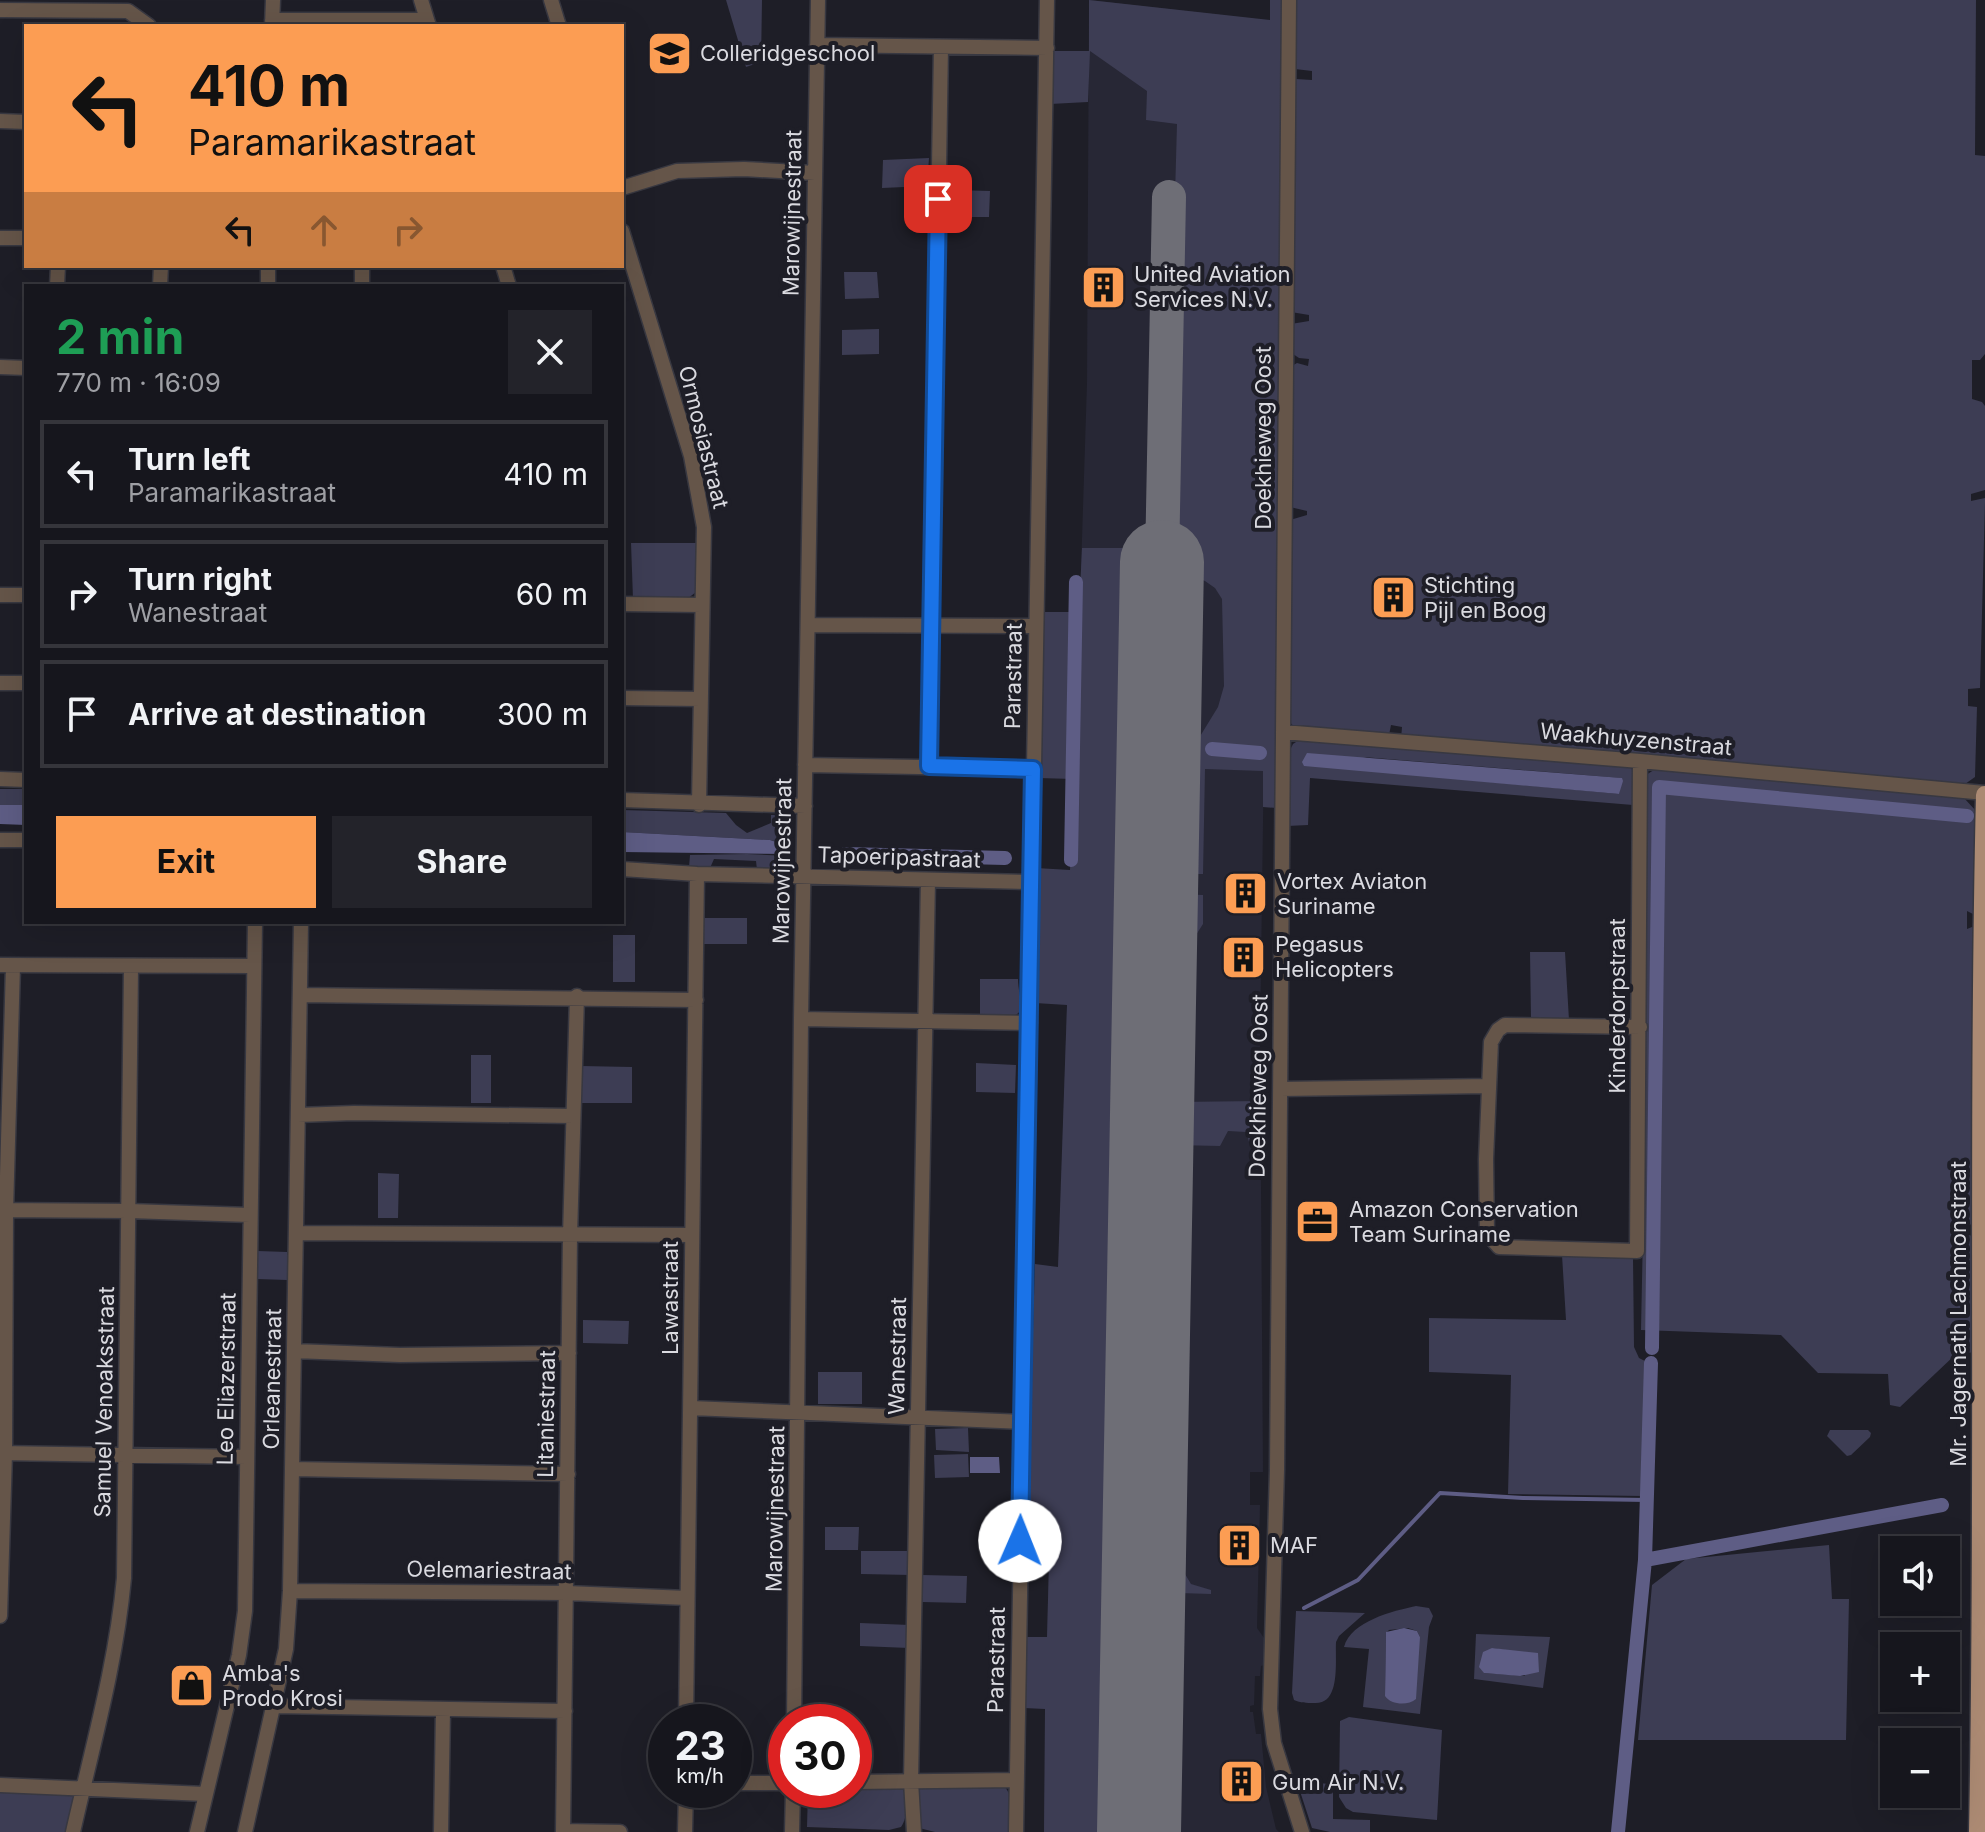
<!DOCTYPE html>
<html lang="en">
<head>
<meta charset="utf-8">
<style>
  :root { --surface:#16161d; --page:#23232a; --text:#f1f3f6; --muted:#9e9fa4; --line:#35353b; --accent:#fc9d53 }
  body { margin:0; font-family:Inter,sans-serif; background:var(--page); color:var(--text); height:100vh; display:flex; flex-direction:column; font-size:30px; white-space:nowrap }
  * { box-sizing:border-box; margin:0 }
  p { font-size:26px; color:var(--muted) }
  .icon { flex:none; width:44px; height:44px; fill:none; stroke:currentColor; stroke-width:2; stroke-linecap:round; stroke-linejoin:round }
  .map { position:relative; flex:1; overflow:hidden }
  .sheet { position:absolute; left:24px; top:284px; width:600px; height:640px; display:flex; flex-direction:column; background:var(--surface); border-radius:0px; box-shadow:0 8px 32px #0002,0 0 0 2px var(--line) }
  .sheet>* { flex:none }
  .top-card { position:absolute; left:24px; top:24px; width:600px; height:244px; border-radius:0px; box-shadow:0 8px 32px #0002,0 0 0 2px var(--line); background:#fc9d53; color:#111; overflow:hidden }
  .tools { position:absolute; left:1880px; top:1536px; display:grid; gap:16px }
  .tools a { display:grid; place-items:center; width:80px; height:80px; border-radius:0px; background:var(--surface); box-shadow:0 8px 32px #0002,0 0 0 2px var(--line); font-size:40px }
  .speed { position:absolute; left:648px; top:1704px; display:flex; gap:16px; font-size:40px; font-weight:700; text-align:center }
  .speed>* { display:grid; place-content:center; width:104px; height:104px; border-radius:50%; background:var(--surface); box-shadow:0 8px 32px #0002,0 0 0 2px var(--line); line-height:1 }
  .speed small { font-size:20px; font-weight:400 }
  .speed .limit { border:12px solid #d22; background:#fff; color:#111 }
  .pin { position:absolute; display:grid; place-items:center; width:68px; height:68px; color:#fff; margin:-34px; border-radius:16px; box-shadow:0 4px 12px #0006 }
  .me { position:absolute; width:88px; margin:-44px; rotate:1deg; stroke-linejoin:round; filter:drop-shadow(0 0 6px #0008) }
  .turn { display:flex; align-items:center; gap:28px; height:168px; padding:0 32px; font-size:36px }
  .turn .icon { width:104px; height:104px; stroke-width:2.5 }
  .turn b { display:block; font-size:56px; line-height:68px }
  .lanes { display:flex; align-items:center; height:76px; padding:0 32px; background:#0003; justify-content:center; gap:40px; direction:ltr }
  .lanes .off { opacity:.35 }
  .round { display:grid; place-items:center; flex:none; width:84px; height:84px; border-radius:0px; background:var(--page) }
  .summary { display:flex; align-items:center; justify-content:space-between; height:136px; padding:0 32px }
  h1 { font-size:48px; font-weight:700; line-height:60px; color:#1e9e55 }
  .cta { display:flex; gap:16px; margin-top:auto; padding:16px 32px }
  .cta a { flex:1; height:92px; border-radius:0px; background:var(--accent); color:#111; font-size:32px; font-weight:700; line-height:92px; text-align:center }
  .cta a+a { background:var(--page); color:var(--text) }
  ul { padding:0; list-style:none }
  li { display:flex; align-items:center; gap:24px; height:108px; margin:0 16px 12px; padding:0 16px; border:4px solid var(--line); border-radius:0px }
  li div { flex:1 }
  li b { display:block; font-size:30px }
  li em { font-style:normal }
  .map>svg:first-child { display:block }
  .built { fill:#272735 }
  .green { fill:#3d3d54; fill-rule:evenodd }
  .water { fill:#5e5d85 }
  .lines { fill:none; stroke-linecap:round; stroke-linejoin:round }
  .stream { stroke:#5e5d85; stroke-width:4 }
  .canal { stroke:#5e5d85; stroke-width:14 }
  .taxiway { stroke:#6e6e76; stroke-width:34 }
  .runway { stroke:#6e6e76; stroke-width:84 }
  .minor-casing { stroke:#383841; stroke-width:17 }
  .major-casing { stroke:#383841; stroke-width:21 }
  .minor { stroke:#655549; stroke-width:14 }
  .major { stroke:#ac8a73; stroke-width:18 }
  .route-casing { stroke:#114b97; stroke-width:20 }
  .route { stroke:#1a73e8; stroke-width:14 }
  .labels { text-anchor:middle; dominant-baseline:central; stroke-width:8; stroke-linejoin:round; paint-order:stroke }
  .poi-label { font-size:22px; fill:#dadae0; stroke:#1e1e27; text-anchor:start }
  .street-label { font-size:22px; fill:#dadae0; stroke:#1e1e27 }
</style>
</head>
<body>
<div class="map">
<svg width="1985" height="1832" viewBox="0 0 1985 1832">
  <rect width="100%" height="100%" fill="#1e1e27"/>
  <path class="built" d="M1089,0L1274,21L1260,1042L1263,1472H1250V1505H1260L1257,1628L1264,1638V1665L1261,1666L1260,1676H1255L1254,1705L1250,1706V1712H1253L1256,1734H1261L1266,1787L1276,1829L1279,1832H1044L1048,1597L1087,383Z"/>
  <path class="green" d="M726,0H762L761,62L746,67Z
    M1089,0L1270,20V0H1283L1277,808L1263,807V771L1205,769L1203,874H1176L1180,769L1218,707L1224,686L1222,599L1215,588L1205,581L1181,572L1176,550L1184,269L1173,268L1177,124L1146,120L1147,91L1090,51L1088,102L1050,104L1051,51H1089Z
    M1294,0H1976L1975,155L1985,156V354L1980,360H1972V399L1982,402L1985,406V490L1971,494V501L1985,498V502L1980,688L1968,689V706L1977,707L1975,777L1965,784H1959L1626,756L1624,746L1621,745V753L1401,739L1402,727L1391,725L1389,735L1295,728L1289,721L1290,520L1307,515V511L1290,507L1292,366L1297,363L1308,366L1309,359L1299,358L1293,354L1291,324L1309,321V315L1291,312L1293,82L1296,79L1312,80V71L1295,69Z
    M929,158L927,186L882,188L883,160Z
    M954,190L990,191L989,217H953Z
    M844,272H877L879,298L845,299Z
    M879,329V354L842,355V330Z
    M631,543H696L698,571L696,592L687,599H633Z
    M1082,548H1129L1107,1758L1104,1832H1044L1045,1709L1024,1708L1026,1637H1047L1050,1525L1027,1524L1035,1264L1058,1267L1067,1005L1035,1003L1036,868L1070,870L1073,779L1038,778L1040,612H1079Z
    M1299,740L1630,767L1635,773L1633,805L1310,778L1308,825L1287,826L1288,754L1293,744ZM1363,757L1621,778L1619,794L1438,777Z
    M1657,768L1964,798L1976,811L1975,915L1967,911V929L1972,927L1979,929L1973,1223L1963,1229V1234L1973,1236L1974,1243L1971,1330L1975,1331L1974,1352L1955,1355L1900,1407L1890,1405L1888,1374L1818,1373L1781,1335L1641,1330L1645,1133L1646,775Z
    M0,789H26V805H0Z
    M622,810L726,813L736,825L747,833L771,823V815H787L793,823V846L770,840L622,832Z
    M747,854L788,856L791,858V870H757L756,861L714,859L710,868L689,867L690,855Z
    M1176,894L1203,895V924L1187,949L1174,953Z
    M703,918H747V944H703Z
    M613,935H635V982H613Z
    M1530,952H1565L1569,1020L1531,1019Z
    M980,979H1018C1018,988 1021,999 1021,1005C1022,1023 991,1017 980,1017Z
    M471,1055H491V1103H471Z
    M976,1063L1016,1065L1015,1093L976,1092Z
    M581,1066L632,1067V1103H579Z
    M1261,1101V1145H1250L1246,1132L1228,1131L1220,1146L1175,1145V1102Z
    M378,1173L399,1174L398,1218H378Z
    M258,1251L287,1252V1280L257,1279Z
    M1562,1255L1633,1257L1634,1347L1639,1358L1645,1361L1642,1496L1508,1494L1511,1375L1429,1372V1318L1566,1320Z
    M583,1320L629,1321L628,1344L583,1343Z
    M818,1372H862V1404H818Z
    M968,1428L969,1452L936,1450L935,1429Z
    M1830,1430H1868L1871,1433L1870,1437L1851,1455L1847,1456L1827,1436Z
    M968,1454L969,1477L935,1478L934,1455Z
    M1167,1501L1187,1502L1185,1544L1165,1543Z
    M1048,1526V1540L1044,1541L1045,1561L1031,1562L1030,1527Z
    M825,1527H859L858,1550H825Z
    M1829,1545L1832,1599H1849L1846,1740H1638L1652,1585L1686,1559Z
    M861,1551H911V1575L861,1574Z
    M1168,1558L1186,1559L1185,1574L1191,1584L1211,1590V1594L1179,1593L1166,1580Z
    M922,1575L967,1576L966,1603L922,1602Z
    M1416,1606L1429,1608L1433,1616L1429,1627L1420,1714L1363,1707L1369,1649L1344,1647C1351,1621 1393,1611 1416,1606ZM1408,1628L1417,1631L1420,1637L1385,1696L1386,1633L1389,1630Z
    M1296,1611L1365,1613L1339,1636L1336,1642C1335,1662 1341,1705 1314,1703C1306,1703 1301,1703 1294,1700L1292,1693Z
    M860,1623L910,1625L909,1648L860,1646Z
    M1476,1634L1550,1637L1543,1688L1474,1679ZM1492,1648L1505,1650L1525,1676L1484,1673Z
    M1349,1717L1442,1730L1437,1820L1353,1812L1346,1808L1339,1797L1340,1721Z
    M1297,1782L1333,1784V1819L1370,1820V1832H1330L1312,1828Z
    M854,1785L901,1787C909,1797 908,1817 901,1827L889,1830L807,1827L808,1790H854Z
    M1003,1785C1015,1796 1011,1817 1011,1832H935L919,1828L917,1792L923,1786Z
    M0,1788L75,1791L69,1832H0Z"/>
  <path class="water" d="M1307,753L1622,778L1623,781L1619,794L1304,766L1302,762Z
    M0,805H26V825L0,824Z
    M622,832L770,840L792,847V854L622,852Z
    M999,1457L1000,1473H970V1457Z
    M1404,1628L1417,1631L1420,1637L1416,1699C1408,1706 1391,1705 1385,1696L1386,1632Z
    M1492,1648L1538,1653L1539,1672L1520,1676L1484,1673L1479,1667L1483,1652Z"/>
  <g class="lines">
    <path class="stream" d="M1304,1608L1358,1580L1440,1493L1523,1498L1647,1500"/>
    <path class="canal" d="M1212,749L1260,753
      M845,854L1005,858
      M1071,860L1076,582
      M1652,1348L1659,787L1967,816
      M1645,1560L1942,1505
      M1618,1832L1645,1560L1651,1363"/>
    <path class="taxiway" d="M1162,562L1169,197"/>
    <path class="runway" d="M1139,1832L1162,562"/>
    <defs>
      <path id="minor" d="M421,0L429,26
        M551,0L559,26
        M1289,0L1277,1470L1270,1709L1274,1743L1302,1832
        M0,10L128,11L149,26
        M272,20H427
        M272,26L273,0
        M817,45L1047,48
        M0,121L26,122
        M622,188L677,171L744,169L815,173
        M622,231L691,456L704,527L699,805
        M0,238H26
        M362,266V286
        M503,266L509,286
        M57,286L58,266
        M160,286L161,266
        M268,286V266
        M0,367L26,368
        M0,595H26
        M622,604L702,605
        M809,625L1035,626
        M0,683H26
        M622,698L701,699
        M1283,732L1640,761L1985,793
        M805,765L1033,769
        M929,766L941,47
        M0,779L26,780
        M622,800L805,806
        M0,840H26
        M622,869L697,874L1031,882
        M0,965L254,966
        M300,995L696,1000
        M801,1019L1030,1023
        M1640,1027L1505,1025L1498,1030L1491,1042L1486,1159L1487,1233L1499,1247L1637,1251L1640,761
        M1280,1089L1489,1086
        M298,1115L354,1113L573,1116
        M0,1210L129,1211L250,1215
        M296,1233L692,1235
        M294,1351L400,1355L569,1353
        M691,1408L1022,1422
        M0,1453L246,1457
        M292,1469L568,1474
        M290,1591L567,1593L687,1598
        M0,1616L5,1453L6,1211L13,966
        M274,1706L565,1711
        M686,1722L697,874
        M794,1722L801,1019L818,0
        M854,1782L1016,1780
        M734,1783H786
        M0,1785L205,1794
        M563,1831L620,1832
        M73,1832C92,1748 116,1665 124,1578L131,968
        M197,1832L239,1655L245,1611L255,922
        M245,1832L286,1649L290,1591L301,922
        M441,1832L443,1710
        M563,1832L570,1236L577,996
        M685,1832L686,1790
        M792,1832L793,1790
        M914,1832L911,1781L928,880
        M1016,1832L1047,0"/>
      <path id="major" d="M1978,1832C1985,1487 1977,1141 1985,795"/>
    </defs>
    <use href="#minor" class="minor-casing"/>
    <use href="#major" class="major-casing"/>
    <use href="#minor" class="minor"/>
    <use href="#major" class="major"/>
  </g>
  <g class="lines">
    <defs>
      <path id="route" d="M938,199L929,766L1033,769L1020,1541"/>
    </defs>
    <use href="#route" class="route-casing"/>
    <use href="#route" class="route"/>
  </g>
  <defs>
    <symbol id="school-square" viewBox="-11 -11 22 22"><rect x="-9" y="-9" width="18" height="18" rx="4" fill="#fc9d53" stroke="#1e1e27"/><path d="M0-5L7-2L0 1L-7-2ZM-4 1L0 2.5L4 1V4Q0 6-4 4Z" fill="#111"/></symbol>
    <symbol id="building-square" viewBox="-11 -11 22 22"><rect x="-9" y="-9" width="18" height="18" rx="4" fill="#fc9d53" stroke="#1e1e27"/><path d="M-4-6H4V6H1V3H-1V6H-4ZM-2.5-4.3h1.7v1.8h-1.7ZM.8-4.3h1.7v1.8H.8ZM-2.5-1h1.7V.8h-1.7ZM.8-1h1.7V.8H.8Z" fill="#111"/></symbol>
    <symbol id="office-square" viewBox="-11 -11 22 22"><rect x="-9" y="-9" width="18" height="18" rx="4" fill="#fc9d53" stroke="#1e1e27"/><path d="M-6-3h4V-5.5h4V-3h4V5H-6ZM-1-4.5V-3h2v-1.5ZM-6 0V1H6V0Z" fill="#111"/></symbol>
    <symbol id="shop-square" viewBox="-11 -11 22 22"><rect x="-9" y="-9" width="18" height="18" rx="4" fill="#fc9d53" stroke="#1e1e27"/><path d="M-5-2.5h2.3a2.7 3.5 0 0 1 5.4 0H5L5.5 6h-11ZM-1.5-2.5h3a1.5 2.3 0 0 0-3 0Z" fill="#111"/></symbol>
  </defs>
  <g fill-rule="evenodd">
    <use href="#school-square" x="644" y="28" width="51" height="51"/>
    <use href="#building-square" x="1078" y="262" width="51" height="51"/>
    <use href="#building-square" x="1368" y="572" width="51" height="51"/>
    <use href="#building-square" x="1220" y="868" width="51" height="51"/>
    <use href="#building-square" x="1218" y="932" width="51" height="51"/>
    <use href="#office-square" x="1292" y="1196" width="51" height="51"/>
    <use href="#building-square" x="1214" y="1520" width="51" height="51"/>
    <use href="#shop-square" x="166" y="1660" width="51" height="51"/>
    <use href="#building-square" x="1216" y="1756" width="51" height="51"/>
  </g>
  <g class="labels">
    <g class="poi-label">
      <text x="700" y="53">Colleridgeschool</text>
      <text x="1134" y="274">United Aviation<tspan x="1134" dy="25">Services N.V.</tspan></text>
      <text x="1424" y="585">Stichting<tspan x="1424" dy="25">Pijl en Boog</tspan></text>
      <text x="1277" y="881">Vortex Aviaton<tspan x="1277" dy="25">Suriname</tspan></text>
      <text x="1275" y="944">Pegasus<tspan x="1275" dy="25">Helicopters</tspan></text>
      <text x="1349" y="1209">Amazon Conservation<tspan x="1349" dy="25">Team Suriname</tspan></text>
      <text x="1270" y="1545">MAF</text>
      <text x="222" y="1673">Amba's<tspan x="222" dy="25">Prodo Krosi</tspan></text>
      <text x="1272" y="1782">Gum Air N.V.</text>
    </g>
    <g class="street-label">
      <text transform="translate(792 213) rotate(-89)">Marowijnestraat</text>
      <text transform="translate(704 437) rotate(76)">Ormosiastraat</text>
      <text transform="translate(1263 438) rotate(-90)">Doekhieweg Oost</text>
      <text transform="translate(1013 676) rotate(-89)">Parastraat</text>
      <text transform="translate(1636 739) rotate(5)">Waakhuyzenstraat</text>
      <text transform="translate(899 857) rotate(2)">Tapoeripastraat</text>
      <text transform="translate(782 861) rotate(-89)">Marowijnestraat</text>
      <text transform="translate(1617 1006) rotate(-90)">Kinderdorpstraat</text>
      <text transform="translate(1258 1086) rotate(-89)">Doekhieweg Oost</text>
      <text transform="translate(670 1298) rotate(-90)">Lawastraat</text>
      <text transform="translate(1958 1314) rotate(-90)">Mr. Jagernath Lachmonstraat</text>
      <text transform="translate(897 1356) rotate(-89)">Wanestraat</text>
      <text transform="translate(226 1379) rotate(-89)">Leo Eliazerstraat</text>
      <text transform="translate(272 1379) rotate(-89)">Orleanestraat</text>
      <text transform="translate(104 1402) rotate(-89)">Samuel Venoaksstraat</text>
      <text transform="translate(546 1414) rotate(-89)">Litaniestraat</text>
      <text transform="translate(775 1509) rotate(-89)">Marowijnestraat</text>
      <text transform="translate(489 1570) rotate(1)">Oelemariestraat</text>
      <text transform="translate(996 1660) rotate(-89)">Parastraat</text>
    </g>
  </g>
</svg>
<div class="tools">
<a><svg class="icon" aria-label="sound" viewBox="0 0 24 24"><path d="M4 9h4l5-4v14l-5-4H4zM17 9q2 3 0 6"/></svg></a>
<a>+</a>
<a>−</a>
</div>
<div class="speed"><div>23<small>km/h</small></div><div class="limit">30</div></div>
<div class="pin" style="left:938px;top:199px;background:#d93025"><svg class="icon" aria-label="arrive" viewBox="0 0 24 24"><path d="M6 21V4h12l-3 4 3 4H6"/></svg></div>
<svg class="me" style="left:1020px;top:1541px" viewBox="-20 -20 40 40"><circle r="19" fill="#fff"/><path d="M0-13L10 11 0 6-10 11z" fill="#1a73e8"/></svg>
<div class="top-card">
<div class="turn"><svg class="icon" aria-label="left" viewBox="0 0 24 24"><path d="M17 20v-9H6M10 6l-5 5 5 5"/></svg><div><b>410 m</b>Paramarikastraat</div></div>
<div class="lanes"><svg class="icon" aria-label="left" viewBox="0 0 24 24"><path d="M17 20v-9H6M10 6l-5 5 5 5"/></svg><svg class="icon off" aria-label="ahead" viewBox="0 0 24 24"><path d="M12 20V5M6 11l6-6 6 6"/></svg><svg class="icon off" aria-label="right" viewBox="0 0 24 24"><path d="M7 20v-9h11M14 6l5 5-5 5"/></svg></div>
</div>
<section class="sheet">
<div class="summary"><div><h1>2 min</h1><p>770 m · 16:09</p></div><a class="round"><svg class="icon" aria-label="close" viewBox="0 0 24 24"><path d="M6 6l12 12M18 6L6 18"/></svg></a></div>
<ul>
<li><svg class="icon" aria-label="left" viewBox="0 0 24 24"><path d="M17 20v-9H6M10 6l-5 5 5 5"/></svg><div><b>Turn left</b><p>Paramarikastraat</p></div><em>410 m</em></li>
<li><svg class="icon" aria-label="right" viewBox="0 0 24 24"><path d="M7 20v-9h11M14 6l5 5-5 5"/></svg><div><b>Turn right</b><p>Wanestraat</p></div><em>60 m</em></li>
<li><svg class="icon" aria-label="arrive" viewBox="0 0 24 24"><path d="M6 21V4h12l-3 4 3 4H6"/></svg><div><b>Arrive at destination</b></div><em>300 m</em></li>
</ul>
<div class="cta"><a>Exit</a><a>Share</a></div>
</section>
</div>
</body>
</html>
